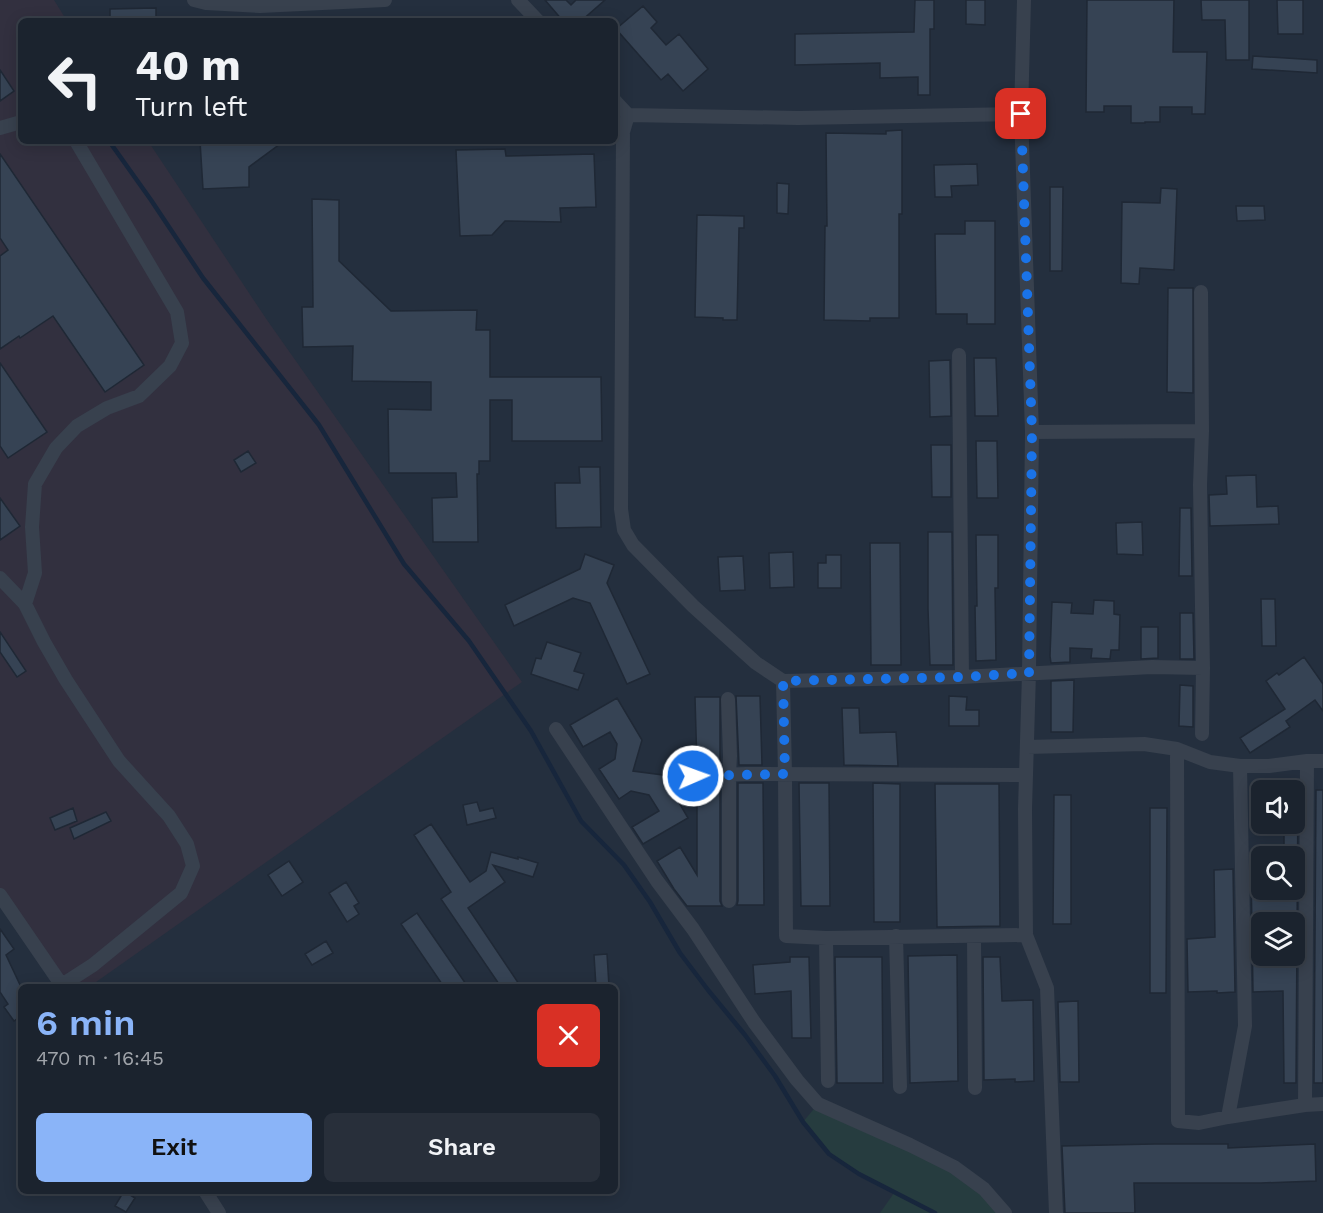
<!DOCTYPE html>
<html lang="en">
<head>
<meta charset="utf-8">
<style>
  :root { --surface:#1b232e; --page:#282f3a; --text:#f1f3f6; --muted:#a0a4aa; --line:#39404a; --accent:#8ab4f8 }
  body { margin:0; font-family:"Work Sans",sans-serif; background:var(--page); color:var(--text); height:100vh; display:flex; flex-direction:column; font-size:22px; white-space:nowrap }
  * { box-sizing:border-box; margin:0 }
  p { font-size:20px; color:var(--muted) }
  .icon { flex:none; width:33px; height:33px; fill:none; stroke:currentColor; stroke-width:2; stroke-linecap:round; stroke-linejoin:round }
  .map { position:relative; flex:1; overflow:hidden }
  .drawer { position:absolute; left:18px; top:984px; width:600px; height:210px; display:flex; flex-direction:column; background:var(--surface); border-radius:9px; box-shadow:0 3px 15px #0003,0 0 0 2px var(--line) }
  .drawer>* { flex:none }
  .hud { position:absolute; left:18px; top:18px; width:600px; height:126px; border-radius:9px; box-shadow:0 3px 15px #0003,0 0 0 2px var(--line); background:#1b232e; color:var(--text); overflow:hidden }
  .buttons { position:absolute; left:1251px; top:780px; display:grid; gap:12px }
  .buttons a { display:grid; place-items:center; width:54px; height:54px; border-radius:9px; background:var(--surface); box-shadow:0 3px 15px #0003,0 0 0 2px var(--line); font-size:30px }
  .pin { position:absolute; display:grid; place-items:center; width:51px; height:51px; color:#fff; margin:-26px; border-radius:12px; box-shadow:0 3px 9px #0006 }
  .me { position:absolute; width:66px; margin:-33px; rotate:88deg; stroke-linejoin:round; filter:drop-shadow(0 0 4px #0008) }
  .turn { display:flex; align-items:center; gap:21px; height:126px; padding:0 18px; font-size:27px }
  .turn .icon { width:78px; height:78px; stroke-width:2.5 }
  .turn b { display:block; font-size:42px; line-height:51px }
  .round { display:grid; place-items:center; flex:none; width:63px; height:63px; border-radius:9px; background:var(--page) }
  .head { display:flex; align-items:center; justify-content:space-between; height:102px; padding:0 18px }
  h1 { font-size:36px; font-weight:600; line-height:45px; color:var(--accent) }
  .action { display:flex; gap:12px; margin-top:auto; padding:12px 18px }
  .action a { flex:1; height:69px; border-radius:9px; background:var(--accent); color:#111; font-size:24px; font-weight:600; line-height:69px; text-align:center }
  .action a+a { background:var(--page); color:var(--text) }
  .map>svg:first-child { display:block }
  .medical { fill:#32303f }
  .green { fill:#263c3f }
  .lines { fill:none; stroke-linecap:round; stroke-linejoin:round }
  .stream { stroke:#17263c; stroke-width:4.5 }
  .building { fill:#364354; stroke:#1f2835; stroke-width:1.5; fill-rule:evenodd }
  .street { stroke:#38414e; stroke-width:14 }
  .route { stroke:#1a73e8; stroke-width:10; stroke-dasharray:0 18 }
</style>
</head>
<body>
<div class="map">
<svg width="1323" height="1213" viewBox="0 0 1323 1213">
  <rect width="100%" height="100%" fill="#242f3e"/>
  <path class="medical" d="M0,0H54L67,21H21V141H148L267,320L522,682L89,987H63L0,895Z"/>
  <path class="green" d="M818,1104L954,1167L1005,1213H880L894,1193L859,1174L829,1154L803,1122Z"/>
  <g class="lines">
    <path class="stream" d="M109,141L151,200L203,278L319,425L404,564L469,641L531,731L581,821L624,865L650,902L680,953L708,990L745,1035L775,1076L803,1122L829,1154L859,1174L935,1213"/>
  </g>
  <path class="building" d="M545,0H566L571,5L576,0H605L581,21H563Z
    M915,0H934V29H930V95H918V77L880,78V63L795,65V34L914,32Z
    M966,0H985V25L966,24Z
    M1087,0H1174L1173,52H1207L1205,114H1192V107H1160V122H1145V123H1131V106H1104V112H1086Z
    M1201,0H1249V60H1226L1225,20H1202Z
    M1277,0H1303V34H1278Z
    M643,6L657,22L651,28L666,45L679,34L708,69L683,91L668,74L661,80L616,29Z
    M156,8V21H110V9Z
    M1253,56L1317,60V73L1252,69Z
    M0,70L14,91L0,101Z
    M902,130V214H899V318H870V321L824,320L825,226H827L826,133L886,134V131Z
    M200,141H284L249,167V187L203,189Z
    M505,149L506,156L594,154L596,207L560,208L561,222L505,221L492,235L460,236L456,150Z
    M0,154L144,365L105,392L53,316L20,338L19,336L0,349V256L8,250L0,238Z
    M977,164L978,185L951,186L952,197H935L934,165Z
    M777,183L789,184L788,214L777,213Z
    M1050,187H1063L1062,271H1050Z
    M1161,188L1177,189L1174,270L1140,268L1139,284L1121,283L1122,202L1160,203Z
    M312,199L339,200V261L391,311L477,310L476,330H490V377H601L602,441H512V400H490V461H479V474H477L478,542H433L432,498L457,497L456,473H389L388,409L431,410V382L352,381L353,346L303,347L302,307H313Z
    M1236,206H1264L1265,220L1237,221Z
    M697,215L744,216V228H739L737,320H723V318L695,317Z
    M965,221H995V324H967V314H936L935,234H965Z
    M1168,288H1193V393L1167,392Z
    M974,358H996L998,416H975Z
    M950,360L951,416L930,417L929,361Z
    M0,363L47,432L8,458L0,446Z
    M976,441H997L998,498H977Z
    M931,445H951V497H932Z
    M248,451L256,463L241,472L234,460Z
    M579,467H600L601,527L556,528L555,483H580Z
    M1256,475L1257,507L1278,506L1279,524L1210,526L1209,495L1227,494L1226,476Z
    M0,498L20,526L0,540Z
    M1180,508H1191L1192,576H1179Z
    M1142,522L1143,555L1117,554L1116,523Z
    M928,532H952L953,665H930L928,609Z
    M976,535H998V588H995L996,660L976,661L975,606H977Z
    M870,543H900L901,665H871Z
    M793,552L794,587L770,588L769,553Z
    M585,554L614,565L607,583L650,674L627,684L590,603L573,598L514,626L505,605L580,569Z
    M826,555H841V588H818V563H826Z
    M743,556L745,590L720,591L718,557Z
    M1261,599H1275L1276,646H1262Z
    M1094,600L1114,601V614L1120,615L1119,650H1111L1110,659L1091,658L1092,649L1070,648V662L1051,663L1050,656L1052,602L1072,603L1071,613L1093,614Z
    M1180,613H1193L1194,659H1180Z
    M1141,627H1158V658L1141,659Z
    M0,632L26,671L17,677L0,652Z
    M547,642L581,653L574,671L584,674L578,690L531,674L536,658L541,659Z
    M1304,657L1323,684V711L1315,700L1286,721L1290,727L1250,753L1240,738L1285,709L1266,681L1277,673L1279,675Z
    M1074,680L1073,732H1051V681Z
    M1180,685L1193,686V727L1179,726Z
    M736,696H760L762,765H739Z
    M949,696L967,697L966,710H979V726H949Z
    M695,697H720V766L697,767Z
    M617,698L642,740L633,771L663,775L688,818L643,844L632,827L659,811L649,795L631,791L619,799L599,769L615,759L617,744L610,732L583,747L570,725Z
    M842,708H859L860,733L896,732L898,766L844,765Z
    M738,783H763L764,905H737L738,901Z
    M799,783H829L830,906H801Z
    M873,783L900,784V922H874Z
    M720,784V901L722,906H687L674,889L657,861L680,847L697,875V785Z
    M935,784H999L1000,926L937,927Z
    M1294,790H1298L1296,1083H1284L1283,991L1253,992L1251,871H1262V890H1294V853L1284,852V824H1294ZM1262,922H1294V956H1262Z
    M1316,790H1323V1083H1314Z
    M1054,795H1071V924H1053Z
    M477,802L480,811L493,808L496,818L467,825L463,805Z
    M73,808L77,821L55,830L50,818Z
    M1150,808H1167L1166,993H1150Z
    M106,812L111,821L74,839L70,828Z
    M431,824L470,882L486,871L491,852L518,859V857L538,863L533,877L493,865L505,882L468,908L521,987H501L441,899L451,892L414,835Z
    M289,861L303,882L282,896L268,875Z
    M1233,869L1235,992L1217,993V991L1188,992L1187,939L1215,937L1214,870Z
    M346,882L359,903L354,906L359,914L347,922L329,893Z
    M417,913L468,987H444L401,924Z
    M0,929L14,949L6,955L21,987V1016L14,1021L4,1007L8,1004L0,992Z
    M326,941L333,953L312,965L305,954Z
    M607,954L609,986L596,987L594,955Z
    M957,955L958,1081L910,1083L908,956Z
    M790,957H809L811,1038H792L791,991L755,994L753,965L790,962Z
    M835,957H882L883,1083H837Z
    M983,957H1000L1002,1001L1033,1000L1034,1081L1015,1082V1079L984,1080Z
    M1078,1001L1079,1082H1060L1058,1002Z
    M1154,1144H1228V1148L1315,1144L1316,1181L1261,1183H1134L1135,1213H1065L1062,1146Z
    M124,1191L135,1198L126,1212L115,1206Z"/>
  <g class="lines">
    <path class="street" d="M194,0L206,3L260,6L385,0
      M518,0L538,21
      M1024,0L1021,114L1032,432L1029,673L1025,809L1026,935L1047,988L1056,1213
      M615,101L628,115L798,118L1021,114
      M628,115L623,132L621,509L624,530L633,545L693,606L756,663L783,681L962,677L1152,667L1203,668
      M0,128L21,122
      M1201,292L1202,431L1200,485L1203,668L1202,734
      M959,355L962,677
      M1032,432L1202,431
      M0,578L25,604L44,642L66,680L119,761L169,816L187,844L193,866L181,893L93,965L62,985
      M25,604L35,573L32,527L35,484L56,448L77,426L107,408L139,396L170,366L182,343L177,312L76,141
      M783,681L785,774L786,936L826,938L1026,935
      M728,699L730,756L729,775V901
      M556,729L657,881L693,929L754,1022L797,1080L818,1104L910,1145L954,1167L984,1189L1005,1213
      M1027,747L1144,744L1177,749L1210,762L1240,766H1269L1307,761H1323
      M1177,749L1178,1121L1199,1123L1228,1117L1305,1105L1323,1104
      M693,776L746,774L1025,775
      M0,895L63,987
      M896,936L900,1087
      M974,937L975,1088
      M826,938L828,1081
      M1305,1105L1307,761
      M1228,1117L1245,1026L1240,766
      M205,1191L219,1213"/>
  </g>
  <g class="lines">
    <path class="route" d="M693,776L785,774L783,681L962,677L1029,673L1032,432L1021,114"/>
  </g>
</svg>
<div class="buttons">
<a><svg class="icon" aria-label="sound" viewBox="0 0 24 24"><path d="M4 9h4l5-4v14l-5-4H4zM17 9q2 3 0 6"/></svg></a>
<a><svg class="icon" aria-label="search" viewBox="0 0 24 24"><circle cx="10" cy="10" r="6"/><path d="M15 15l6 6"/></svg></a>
<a><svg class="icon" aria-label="layers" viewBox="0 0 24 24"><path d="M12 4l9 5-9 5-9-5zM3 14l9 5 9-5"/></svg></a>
</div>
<div class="pin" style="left:1021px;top:114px;background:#d93025"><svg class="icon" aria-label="arrive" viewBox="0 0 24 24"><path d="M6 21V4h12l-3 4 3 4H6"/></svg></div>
<svg class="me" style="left:693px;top:776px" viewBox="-20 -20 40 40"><circle r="17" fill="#1a73e8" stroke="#fff" stroke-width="3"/><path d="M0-11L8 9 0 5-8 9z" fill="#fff"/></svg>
<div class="hud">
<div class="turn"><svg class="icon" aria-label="left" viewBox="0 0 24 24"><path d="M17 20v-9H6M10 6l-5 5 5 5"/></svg><div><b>40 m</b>Turn left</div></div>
</div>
<section class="drawer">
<div class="head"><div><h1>6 min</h1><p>470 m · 16:45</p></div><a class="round" style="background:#d93025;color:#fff"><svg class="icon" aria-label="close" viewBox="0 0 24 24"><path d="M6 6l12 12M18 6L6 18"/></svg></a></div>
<div class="action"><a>Exit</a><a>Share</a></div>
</section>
</div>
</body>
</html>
